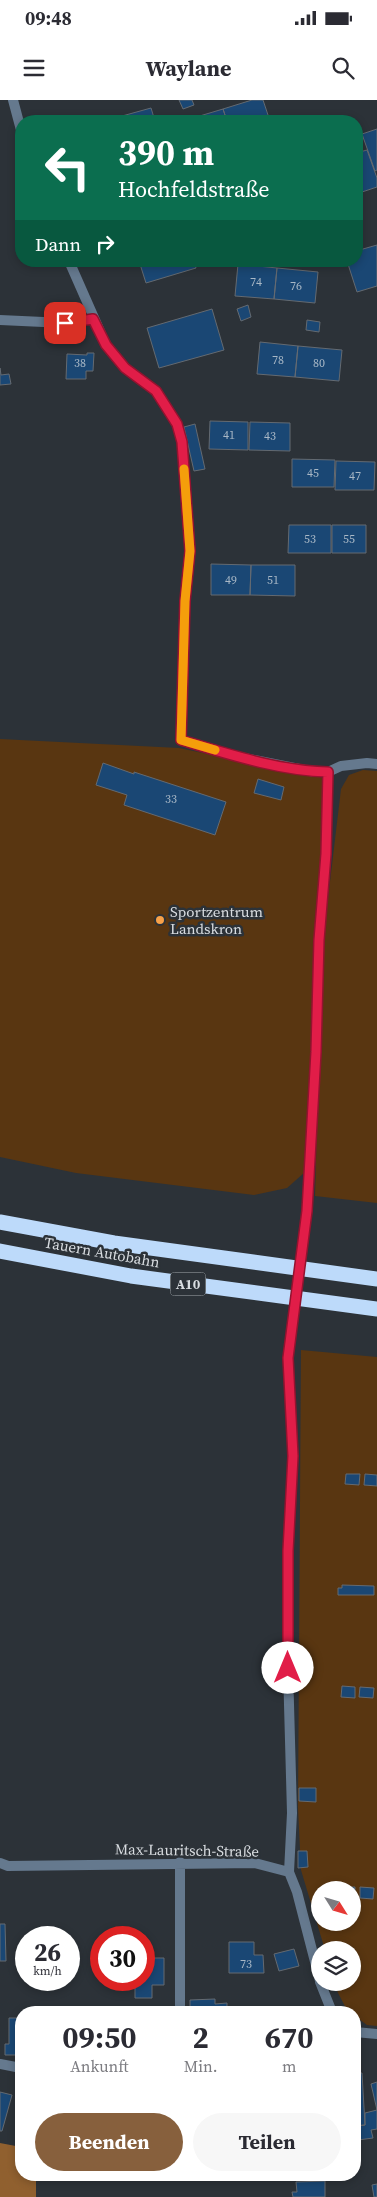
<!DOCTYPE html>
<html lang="de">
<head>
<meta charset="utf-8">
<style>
  :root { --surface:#fff; --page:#f7f7f7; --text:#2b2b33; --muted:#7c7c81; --accent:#87603d }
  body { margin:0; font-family:"Source Serif 4",serif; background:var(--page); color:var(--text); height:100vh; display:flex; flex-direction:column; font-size:19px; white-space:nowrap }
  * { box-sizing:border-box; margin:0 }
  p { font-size:16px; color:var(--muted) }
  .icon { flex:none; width:28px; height:28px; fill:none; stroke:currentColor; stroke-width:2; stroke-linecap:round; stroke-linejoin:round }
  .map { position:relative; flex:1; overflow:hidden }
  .panel { position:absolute; left:15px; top:1906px; width:346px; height:175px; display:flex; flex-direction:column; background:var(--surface); border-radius:20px; box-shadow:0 2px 8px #0003 }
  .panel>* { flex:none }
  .top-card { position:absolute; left:15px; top:15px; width:348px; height:152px; border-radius:20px; box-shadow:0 2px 8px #0003; background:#0b6e4f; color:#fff; overflow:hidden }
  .needle { width:32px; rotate:127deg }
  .fabs { position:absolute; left:311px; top:1781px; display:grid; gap:10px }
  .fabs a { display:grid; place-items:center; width:50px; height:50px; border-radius:50%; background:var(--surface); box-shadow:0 2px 8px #0003; font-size:25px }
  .speed { position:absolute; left:15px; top:1826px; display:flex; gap:10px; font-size:25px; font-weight:700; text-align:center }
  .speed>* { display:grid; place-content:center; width:65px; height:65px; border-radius:50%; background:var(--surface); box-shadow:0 2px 8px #0003; line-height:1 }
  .speed small { font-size:12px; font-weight:400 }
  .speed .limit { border:8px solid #d22; background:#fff; color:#111 }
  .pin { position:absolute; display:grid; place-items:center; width:42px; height:42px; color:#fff; margin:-21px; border-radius:10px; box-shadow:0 2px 8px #0006 }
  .me { position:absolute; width:55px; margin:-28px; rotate:0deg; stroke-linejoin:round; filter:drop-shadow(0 0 4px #0008) }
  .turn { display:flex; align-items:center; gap:18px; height:105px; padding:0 20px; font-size:22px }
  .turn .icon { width:65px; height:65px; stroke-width:2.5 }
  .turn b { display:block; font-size:35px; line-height:42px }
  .then { display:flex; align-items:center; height:48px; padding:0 20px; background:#0003; gap:10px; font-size:19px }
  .eta { display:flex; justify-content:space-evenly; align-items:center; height:85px; text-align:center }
  .eta b { font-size:30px; font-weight:700; line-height:35px }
  .primary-button { display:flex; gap:10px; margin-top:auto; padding:10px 20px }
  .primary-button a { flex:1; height:58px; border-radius:30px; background:var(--accent); color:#fff; font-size:20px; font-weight:700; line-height:58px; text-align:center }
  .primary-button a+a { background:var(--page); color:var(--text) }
  .status { display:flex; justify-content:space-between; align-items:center; height:35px; padding:0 25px; background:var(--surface); direction:ltr }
  .status svg { height:14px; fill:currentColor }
  header { display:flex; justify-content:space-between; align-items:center; height:65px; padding:0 20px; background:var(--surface); font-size:22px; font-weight:700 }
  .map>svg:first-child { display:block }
  .green { fill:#593611; fill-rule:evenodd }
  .forest { fill:#90602f }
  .building { fill:#1a4774; stroke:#646a71 }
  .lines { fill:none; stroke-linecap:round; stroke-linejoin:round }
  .street { stroke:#65798e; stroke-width:10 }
  .highway { stroke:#bddafa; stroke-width:15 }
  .street-bridge { stroke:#65798e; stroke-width:10 }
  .route-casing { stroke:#92132f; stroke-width:12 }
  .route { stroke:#e11d48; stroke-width:9 }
  .slow { stroke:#f59e0b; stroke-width:9 }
  .poi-dot { fill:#f7a149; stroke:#2c3238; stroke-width:2 }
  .labels { text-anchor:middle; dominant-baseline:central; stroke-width:5; stroke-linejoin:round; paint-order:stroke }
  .number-label { font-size:12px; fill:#a9b8c6 }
  .shield { fill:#2c3238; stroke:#a5aaae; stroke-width:1 }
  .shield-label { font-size:14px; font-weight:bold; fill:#d9dde1 }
  .poi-label { font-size:15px; fill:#d9dde1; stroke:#2c3238; text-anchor:start }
  .street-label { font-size:15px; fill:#d9dde1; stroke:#2c3238 }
</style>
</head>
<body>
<div class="status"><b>09:48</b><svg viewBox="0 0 49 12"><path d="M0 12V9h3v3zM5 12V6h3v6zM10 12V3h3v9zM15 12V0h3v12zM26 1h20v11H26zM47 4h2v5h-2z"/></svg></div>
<header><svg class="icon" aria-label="menu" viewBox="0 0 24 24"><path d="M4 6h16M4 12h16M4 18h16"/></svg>Waylane<svg class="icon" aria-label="search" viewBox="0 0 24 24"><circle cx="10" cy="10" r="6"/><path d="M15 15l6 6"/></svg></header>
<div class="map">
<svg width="377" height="2097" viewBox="0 0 377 2097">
  <rect width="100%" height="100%" fill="#2c3238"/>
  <path class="green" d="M0,639L179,648L328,679L305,1072L287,1088L254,1095L76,1073L0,1057Z
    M363,670L377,671V1103L315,1096L322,849L341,689L349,675Z
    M301,1250L377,1257V1926L367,1925L355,1916V1912L347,1910L338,1893L335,1883L352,1882V1850H325L301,1770L298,1708ZM320,1790H352V1822H320Z"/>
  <path class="forest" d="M0,2043L21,2047V2075H36V2097H0Z"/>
  <path class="building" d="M179,0H192L194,5L183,9Z
    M252,0H263L270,21H227L223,9Z
    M151,8L155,21H104Z
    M223,9L227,21H183Z
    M377,29V70L375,71L362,34Z
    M367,50L377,78V87L356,94V53Z
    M377,145V186L357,192L347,161H356V151Z
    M139,161H194L196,168L146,183Z
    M238,164L277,168L274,199L235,196Z
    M277,168L318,172L315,203L274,199Z
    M248,205L251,217L241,221L237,209Z
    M212,209L224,250L159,268L147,228Z
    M307,220L320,222L319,232L306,230Z
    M260,242L298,246L295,277L257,274Z
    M298,246L342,250L339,281L295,277Z
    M87,253H94L93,271H86V279H66L67,254L87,255Z
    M0,268L1,275L9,274L11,284L0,285Z
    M210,321L248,322V350L209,349Z
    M250,322L290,323V351L249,350Z
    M195,324L205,369L194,371L184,327Z
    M292,359L335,360L334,387H292Z
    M336,361L375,362L374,390H335Z
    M289,425H331V453H288Z
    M332,425H366V453H332Z
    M211,464L251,465L250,495H211Z
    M251,465H295V496L250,495Z
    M103,663L134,674V672L226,702L215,735L124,705L127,695L96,685Z
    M258,679L284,687L281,700L254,693Z
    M346,1374H360L359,1385L345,1384Z
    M365,1374L377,1375V1386L364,1385Z
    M342,1485L374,1486V1495H338V1488H342Z
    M342,1586L355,1587V1598L341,1597Z
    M360,1587L374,1588L373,1598L359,1597Z
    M299,1688H316V1702L299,1701Z
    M298,1751H307L308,1767L298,1768Z
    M342,1787H355V1798H352V1790H342Z
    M360,1787L374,1788L373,1799L360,1798Z
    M0,1824H5L6,1861H0Z
    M229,1842H254V1855H263L264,1873H229Z
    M294,1849L299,1866L279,1871L274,1854Z
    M144,1858H164V1885H152V1898H135V1880H144Z
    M215,1899V1904L227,1903V1912H190V1900Z
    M9,1918H21V1955H5V1944H9Z
    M355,1973H362L365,2025L355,2026Z
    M377,1982V2010L371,1984Z
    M0,1992L12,1995L2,2031H0Z
    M377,2010V2029L371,2030L373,2038L358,2040L357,2036L355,2037V2026L365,2025V2013Z
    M325,2081V2097H293L292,2092H297L296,2082Z
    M377,2084V2097H374L372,2085Z"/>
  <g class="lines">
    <path class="street" d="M13,0L21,30
      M69,161L106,245L125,268L156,291L177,324L182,342L190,451L185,501L181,640L239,657L315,672H328L341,666L367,663L377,664
      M0,220L65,223L93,219
      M307,1111L316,952L319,841L326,754L328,672
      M288,1258L293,1356L288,1451V1568L292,1713L289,1772
      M0,1763L8,1766L255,1763L289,1772L297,1792L320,1881
      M320,1882L332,1912
      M180,1912V1762
      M355,1932L377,1934
      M0,1964L21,1968"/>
    <path class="highway" d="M0,1122L114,1143L377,1179
      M0,1151L131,1176L377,1209"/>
    <path class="street-bridge" d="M288,1258L307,1111"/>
  </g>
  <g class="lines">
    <defs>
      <path id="route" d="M65,223L93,219L106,245L125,268L156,291L177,324L182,342L190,451L185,501L181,640C228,654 280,671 328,672L326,754L319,840L316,952L307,1111L288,1258L293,1356L288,1451V1568"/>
    </defs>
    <use href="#route" class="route-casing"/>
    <use href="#route" class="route"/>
    <path class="slow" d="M184,369L190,451L185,501L181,640L215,650"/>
  </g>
  <circle class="poi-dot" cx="160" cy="820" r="5"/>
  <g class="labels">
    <g class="number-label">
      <text x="256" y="182">74</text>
      <text x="296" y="186">76</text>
      <text x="278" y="260">78</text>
      <text x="80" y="263">38</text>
      <text x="319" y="263">80</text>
      <text x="229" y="335">41</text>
      <text x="270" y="336">43</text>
      <text x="313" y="373">45</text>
      <text x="355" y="376">47</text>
      <text x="310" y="439">53</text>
      <text x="349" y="439">55</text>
      <text x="231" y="480">49</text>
      <text x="273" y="480">51</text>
      <text x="171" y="699">33</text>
      <text x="246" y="1864">73</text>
    </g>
    <rect class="shield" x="170.5" y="1172.5" width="35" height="23" rx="4"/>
    <g class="shield-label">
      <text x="188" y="1184">A10</text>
    </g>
    <g class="poi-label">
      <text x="170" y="811">Sportzentrum<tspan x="170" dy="17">Landskron</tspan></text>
    </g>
    <g class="street-label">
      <text transform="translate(102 1152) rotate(10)">Tauern Autobahn</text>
      <text transform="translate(187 1750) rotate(1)">Max-Lauritsch-Straße</text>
    </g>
  </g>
</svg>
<div class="fabs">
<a><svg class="needle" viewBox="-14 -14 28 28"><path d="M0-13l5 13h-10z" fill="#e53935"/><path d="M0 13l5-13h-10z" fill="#7c7c81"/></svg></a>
<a><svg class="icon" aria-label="layers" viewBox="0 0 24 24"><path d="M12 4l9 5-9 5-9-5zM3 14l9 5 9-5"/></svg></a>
</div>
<div class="speed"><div>26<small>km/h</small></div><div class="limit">30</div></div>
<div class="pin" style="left:65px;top:223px;background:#d93025"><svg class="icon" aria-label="arrive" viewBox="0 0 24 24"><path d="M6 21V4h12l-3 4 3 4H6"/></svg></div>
<svg class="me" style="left:288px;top:1568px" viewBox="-20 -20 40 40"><circle r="19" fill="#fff"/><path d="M0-13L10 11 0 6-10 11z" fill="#e11d48"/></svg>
<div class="top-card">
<div class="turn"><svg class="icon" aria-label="left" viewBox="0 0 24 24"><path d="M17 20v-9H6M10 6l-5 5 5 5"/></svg><div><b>390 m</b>Hochfeldstraße</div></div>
<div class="then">Dann<svg class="icon" aria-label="right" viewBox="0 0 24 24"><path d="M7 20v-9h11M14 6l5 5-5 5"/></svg></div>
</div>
<section class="panel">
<div class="eta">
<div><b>09:50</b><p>Ankunft</p></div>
<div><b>2</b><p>Min.</p></div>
<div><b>670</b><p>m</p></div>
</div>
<div class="primary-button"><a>Beenden</a><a>Teilen</a></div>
</section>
</div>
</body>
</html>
